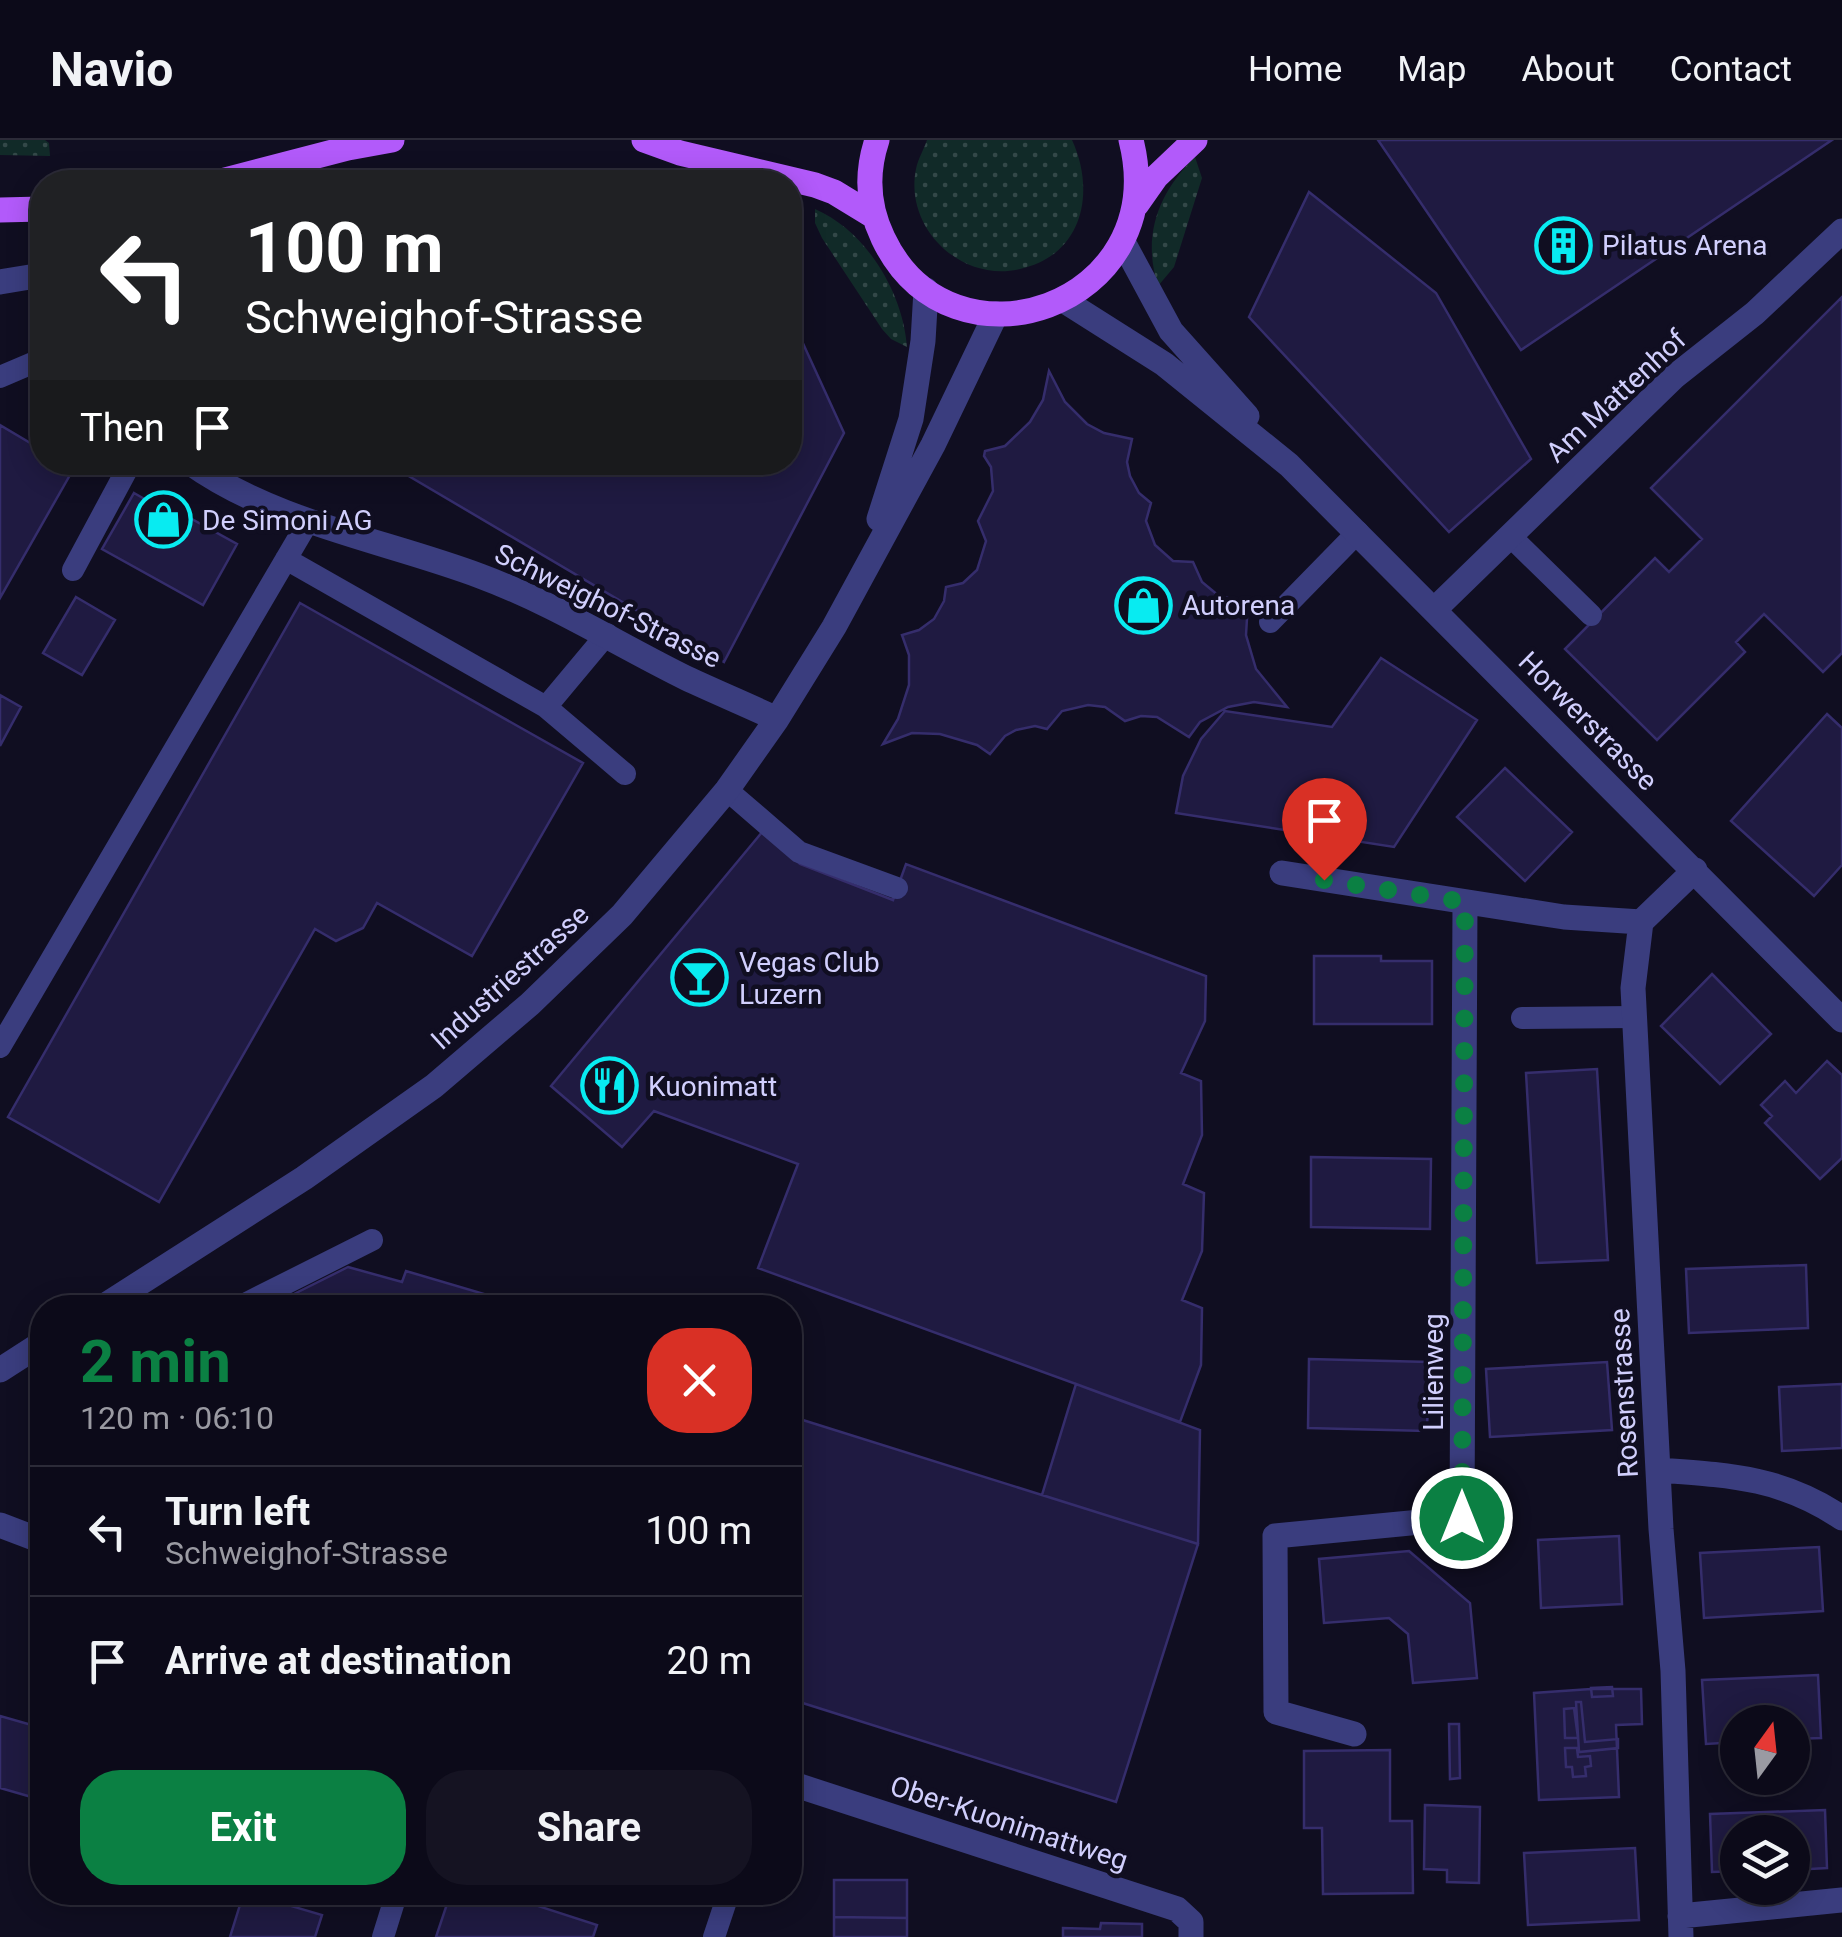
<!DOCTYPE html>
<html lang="en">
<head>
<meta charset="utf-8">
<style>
  :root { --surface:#0c0a19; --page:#151322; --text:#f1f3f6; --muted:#9a9aa2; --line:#2c2b38; --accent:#0b8043 }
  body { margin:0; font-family:Roboto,sans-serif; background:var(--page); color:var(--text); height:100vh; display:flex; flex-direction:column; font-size:38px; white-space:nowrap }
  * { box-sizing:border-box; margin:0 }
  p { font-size:32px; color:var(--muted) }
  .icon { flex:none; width:55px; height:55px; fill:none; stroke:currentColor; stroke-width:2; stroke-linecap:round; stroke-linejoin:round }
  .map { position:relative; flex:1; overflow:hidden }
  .drawer { position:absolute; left:30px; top:1155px; width:772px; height:610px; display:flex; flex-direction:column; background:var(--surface); border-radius:40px; box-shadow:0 5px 25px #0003,0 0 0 2px var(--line) }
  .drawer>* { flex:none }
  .guide { position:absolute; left:30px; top:30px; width:772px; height:305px; border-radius:40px; box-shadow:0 5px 25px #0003,0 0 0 2px var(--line); background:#202124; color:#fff; overflow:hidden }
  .needle { width:65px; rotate:15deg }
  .tools { position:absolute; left:1720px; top:1565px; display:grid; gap:20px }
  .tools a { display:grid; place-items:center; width:90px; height:90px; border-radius:50%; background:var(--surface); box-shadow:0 5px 25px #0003,0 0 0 2px var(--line); font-size:50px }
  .pin { position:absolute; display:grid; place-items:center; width:85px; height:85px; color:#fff; margin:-102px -42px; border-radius:50% 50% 50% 0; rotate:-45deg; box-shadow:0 0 10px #0007 }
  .pin .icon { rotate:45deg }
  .me { position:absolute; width:110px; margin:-55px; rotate:0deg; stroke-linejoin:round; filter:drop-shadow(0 0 8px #0008) }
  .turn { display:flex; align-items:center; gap:35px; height:210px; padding:0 50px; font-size:45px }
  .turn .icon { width:130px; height:130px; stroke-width:2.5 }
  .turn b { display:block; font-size:70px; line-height:85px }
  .then { display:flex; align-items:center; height:95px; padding:0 50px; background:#0003; gap:20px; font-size:38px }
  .round { display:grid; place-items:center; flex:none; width:105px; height:105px; border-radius:40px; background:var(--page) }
  .summary { display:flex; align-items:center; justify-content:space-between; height:170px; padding:0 50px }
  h1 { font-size:60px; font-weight:700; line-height:75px; color:var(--accent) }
  .cta { display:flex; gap:20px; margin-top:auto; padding:20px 50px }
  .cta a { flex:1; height:115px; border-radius:40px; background:var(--accent); color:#fff; font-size:40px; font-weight:700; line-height:115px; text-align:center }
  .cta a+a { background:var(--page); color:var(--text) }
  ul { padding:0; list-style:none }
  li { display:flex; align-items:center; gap:30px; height:130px; padding:0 50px; border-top:2px solid var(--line) }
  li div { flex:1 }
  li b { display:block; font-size:38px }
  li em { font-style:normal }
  header { display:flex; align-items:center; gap:60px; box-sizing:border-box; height:140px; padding:0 50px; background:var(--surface); border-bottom:2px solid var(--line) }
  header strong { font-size:48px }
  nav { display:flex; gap:55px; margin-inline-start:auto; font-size:35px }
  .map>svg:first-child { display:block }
  .grass { fill:url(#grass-dots) }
  .building { fill:#1f1a41; stroke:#352d6c; stroke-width:2.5 }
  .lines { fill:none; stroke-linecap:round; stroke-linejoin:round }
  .service { stroke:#3a3d7e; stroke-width:22 }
  .minor { stroke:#3a3d7e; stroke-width:25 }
  .primary { stroke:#b25afa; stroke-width:25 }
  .route { stroke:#0b8043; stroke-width:18; stroke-dasharray:0 32.4 }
  .labels { text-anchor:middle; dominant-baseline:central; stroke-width:9; stroke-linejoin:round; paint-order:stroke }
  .poi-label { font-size:28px; fill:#d1cffd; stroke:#100e21; text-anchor:start }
  .street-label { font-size:28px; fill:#d1cffd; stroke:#100e21 }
</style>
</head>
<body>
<header>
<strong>Navio</strong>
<nav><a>Home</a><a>Map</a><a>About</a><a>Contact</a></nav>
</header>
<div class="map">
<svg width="1842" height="1797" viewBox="0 0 1842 1797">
  <defs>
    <pattern id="grass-dots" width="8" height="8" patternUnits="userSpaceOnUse" patternTransform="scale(2.5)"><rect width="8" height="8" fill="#112a28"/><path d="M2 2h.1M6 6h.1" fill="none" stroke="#334848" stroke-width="1.8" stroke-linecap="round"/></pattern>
  </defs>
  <rect width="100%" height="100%" fill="#100e21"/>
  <path class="grass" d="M0,0H45L49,3L50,16L0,15Z
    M927,0H1072C1096,52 1083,115 1020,129C961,143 904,88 916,29C918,19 924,9 927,0Z
    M1195,17L1202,38L1174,127L1158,146C1142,96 1158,53 1195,17Z
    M815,69C866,91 903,152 907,207L891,199L882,189L822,98L815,83Z"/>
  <path class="building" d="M1378,0H1832L1521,210Z
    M1309,52L1436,153L1531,319L1449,392L1249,177Z
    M1842,157V513L1823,532L1764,474L1736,502L1745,512L1657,600L1565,509L1655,418L1669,432L1702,399L1651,348Z
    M790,175L844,293L724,522L385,322H790Z
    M1049,231L1065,262L1087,284L1104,293L1132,299L1127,322L1130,336L1139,353L1151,363L1146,381L1155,405L1173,421L1193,422L1202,442L1219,456L1248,462L1246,495L1256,529L1287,567L1254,562L1228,567L1200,582L1189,597L1157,577L1141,576L1125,581L1105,567L1088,565L1062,571L1047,589L1035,586L1016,590L1005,596L990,614L977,605L940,594L912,593L883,604L898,579L909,545V515L902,495L919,490L934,479L944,461L946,447L963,443L977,430L986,401L978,381L993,351L991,327L984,316L985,311L1005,306L1030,282L1043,260Z
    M0,285L42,310V322H65L74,328L0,458Z
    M134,353L185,382L188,377L237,404L203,465L102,409Z
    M76,457L115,480L82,535L43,513Z
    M300,463L583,623L472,816L377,763L363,788L336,801L315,789L159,1062L8,977Z
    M1381,518L1477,580L1394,707L1176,673L1183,636L1201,599L1225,571L1332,587Z
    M0,555L21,567L0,606Z
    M1827,574L1842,588V725L1814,756L1731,681Z
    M1505,628L1572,692L1525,741L1457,677Z
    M763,691L800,724L893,760L906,724L1206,836L1205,881L1181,933L1201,941L1202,995L1183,1044L1204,1053L1202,1111L1182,1160L1202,1168L1201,1225L1180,1282L758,1128L798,1024L654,971L622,1007L551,946Z
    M1314,816H1381V821H1432V884H1314Z
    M1712,834L1771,894L1720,944L1661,886Z
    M1827,921L1842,935V1018L1820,1039L1765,983L1772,976L1761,965L1785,941L1796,953Z
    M1597,929L1608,1120L1537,1123L1526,933Z
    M1311,1017L1431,1019L1430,1089L1311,1087Z
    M1806,1125L1808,1188L1689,1193L1686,1129Z
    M348,1127L402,1142L406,1131L491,1156L487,1168H266Z
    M1309,1219L1429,1222L1427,1291L1308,1288Z
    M1607,1222L1612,1290L1490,1297L1486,1229Z
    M1076,1244L1200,1290L1198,1404L1042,1355Z
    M1842,1244V1308L1782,1311L1779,1247Z
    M790,1276L1198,1404L1116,1662L790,1559Z
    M1619,1396L1622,1464L1541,1468L1538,1400Z
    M1819,1407L1823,1471L1704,1478L1700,1413Z
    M1409,1411L1470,1463L1477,1538L1413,1543L1408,1494L1389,1478L1324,1483L1319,1419Z
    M1818,1535L1821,1598L1792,1599V1582H1738V1602L1706,1604L1702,1540Z
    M1612,1547L1613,1556L1592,1557L1591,1548Z
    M1591,1549H1641L1642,1584L1616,1585L1619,1657L1539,1660L1534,1553Z
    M1576,1562H1581L1585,1602L1618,1599V1608L1579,1612Z
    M1574,1568L1578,1598H1565L1564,1569Z
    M0,1576L42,1588V1660L0,1648Z
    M1449,1584H1459L1460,1638L1450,1639Z
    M1565,1608H1577L1578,1617L1590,1616L1591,1626L1585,1627L1586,1636L1573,1637L1572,1627H1566Z
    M1390,1610V1681H1412L1413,1753L1323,1754L1322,1688H1304V1611Z
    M1425,1665L1480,1667L1479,1743L1447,1742V1730L1424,1729Z
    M1825,1670L1827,1728L1792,1730V1692H1738V1731L1712,1732L1710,1674Z
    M1635,1708L1639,1780L1528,1785L1524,1713Z
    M834,1740H907V1778L834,1777Z
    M244,1752L322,1775L315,1797H230Z
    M451,1752H495L597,1785L593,1797H436Z
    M834,1777L907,1778V1797H834Z
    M1101,1783L1142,1784V1797H1063V1788L1100,1789Z"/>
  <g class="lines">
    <path class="service" d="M0,237L42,219
      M1510,396L1591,475
      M286,419L546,567L625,634
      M73,430L131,322
      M1270,482L1358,392
      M546,567L607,494
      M727,650L799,712L897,748
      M1522,878L1635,877
      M0,907L309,380
      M237,1168L372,1100
      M383,1797L397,1752
      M714,1797L729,1752"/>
    <path class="minor" d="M1123,102L1171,191L1247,276
      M0,142L42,135
      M1063,160L1164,224L1289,325L1842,880
      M189,322C274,383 384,400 480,436C553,463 617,504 686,538C716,552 747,565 777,579
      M879,379L911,279L923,201L926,150
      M1435,469L1674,237L1755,173L1842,91
      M1282,733L1564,777L1641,782
      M101,1168L304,1038L434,946L530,864L622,775L727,650L777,579L834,487L933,305L996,174
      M0,1230L42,1203
      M1658,1330C1728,1335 1782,1337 1842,1378
      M0,1385L42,1401
      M1354,1594L1276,1572L1275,1396L1462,1378L1465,762
      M790,1643L1177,1769L1191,1782V1797
      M1680,1776L1842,1760
      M1681,1797L1673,1531L1661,1389L1633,848L1641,782L1695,730"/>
    <path class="primary" d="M644,0L680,13L815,45L834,52L875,77
      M877,0C866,33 868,67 883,98C951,242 1173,166 1131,0
      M217,42L348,8L392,0
      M1137,64L1156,37L1195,0
      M0,70L42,69"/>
  </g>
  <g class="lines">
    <path class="route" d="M1324,740L1465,762L1462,1378"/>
  </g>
  <defs>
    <symbol id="building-ring" viewBox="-11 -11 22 22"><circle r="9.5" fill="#100e21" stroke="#08ebf1" stroke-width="1.5"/><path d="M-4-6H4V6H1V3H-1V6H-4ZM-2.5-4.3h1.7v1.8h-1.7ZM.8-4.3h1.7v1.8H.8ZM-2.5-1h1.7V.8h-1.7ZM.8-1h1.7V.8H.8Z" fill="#08ebf1"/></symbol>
    <symbol id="shop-ring" viewBox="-11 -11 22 22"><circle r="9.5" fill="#100e21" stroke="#08ebf1" stroke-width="1.5"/><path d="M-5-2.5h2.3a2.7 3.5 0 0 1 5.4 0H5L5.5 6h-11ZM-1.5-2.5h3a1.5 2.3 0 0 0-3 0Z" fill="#08ebf1"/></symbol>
    <symbol id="bar-ring" viewBox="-11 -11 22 22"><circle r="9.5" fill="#100e21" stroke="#08ebf1" stroke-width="1.5"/><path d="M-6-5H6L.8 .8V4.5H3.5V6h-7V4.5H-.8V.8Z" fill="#08ebf1"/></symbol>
    <symbol id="restaurant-ring" viewBox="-11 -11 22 22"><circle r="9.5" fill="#100e21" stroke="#08ebf1" stroke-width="1.5"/><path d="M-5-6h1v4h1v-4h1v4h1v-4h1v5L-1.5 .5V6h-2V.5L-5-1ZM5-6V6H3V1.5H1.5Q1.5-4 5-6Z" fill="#08ebf1"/></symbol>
  </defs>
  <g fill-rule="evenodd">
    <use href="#building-ring" x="1532" y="74" width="63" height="63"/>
    <use href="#shop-ring" x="132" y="348" width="63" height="63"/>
    <use href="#shop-ring" x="1112" y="434" width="63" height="63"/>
    <use href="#bar-ring" x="668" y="806" width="63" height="63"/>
    <use href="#restaurant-ring" x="578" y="914" width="63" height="63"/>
  </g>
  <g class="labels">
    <g class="poi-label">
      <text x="1602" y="105">Pilatus Arena</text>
      <text x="202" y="380">De Simoni AG</text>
      <text x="1182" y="465">Autorena</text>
      <text x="739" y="822">Vegas Club<tspan x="739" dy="32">Luzern</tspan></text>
      <text x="648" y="946">Kuonimatt</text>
    </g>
    <g class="street-label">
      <text transform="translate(1616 256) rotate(-43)">Am Mattenhof</text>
      <text transform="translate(608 466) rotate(26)">Schweighof-Strasse</text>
      <text transform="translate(1588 581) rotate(45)">Horwerstrasse</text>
      <text transform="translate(510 837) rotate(-42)">Industriestrasse</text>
      <text transform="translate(1433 1232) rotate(-90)">Lilienweg</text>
      <text transform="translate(1624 1253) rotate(-93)">Rosenstrasse</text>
      <text transform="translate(1009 1683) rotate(18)">Ober-Kuonimattweg</text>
    </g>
  </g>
</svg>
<div class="tools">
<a><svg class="needle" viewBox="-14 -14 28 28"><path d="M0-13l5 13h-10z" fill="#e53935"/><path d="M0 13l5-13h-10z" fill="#9a9aa2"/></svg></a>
<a><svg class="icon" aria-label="layers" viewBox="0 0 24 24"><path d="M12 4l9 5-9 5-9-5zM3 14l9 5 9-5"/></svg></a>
</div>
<div class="pin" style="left:1324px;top:740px;background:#d93025"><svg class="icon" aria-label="arrive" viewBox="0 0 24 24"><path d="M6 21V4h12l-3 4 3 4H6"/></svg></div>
<svg class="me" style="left:1462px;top:1378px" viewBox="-20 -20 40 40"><circle r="17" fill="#0b8043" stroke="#fff" stroke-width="3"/><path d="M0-11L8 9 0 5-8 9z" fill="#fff"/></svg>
<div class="guide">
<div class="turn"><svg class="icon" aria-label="left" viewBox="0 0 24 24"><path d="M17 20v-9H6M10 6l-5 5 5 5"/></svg><div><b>100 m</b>Schweighof-Strasse</div></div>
<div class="then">Then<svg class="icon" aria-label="arrive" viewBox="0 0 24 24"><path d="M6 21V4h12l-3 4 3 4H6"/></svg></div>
</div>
<section class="drawer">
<div class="summary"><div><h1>2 min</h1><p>120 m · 06:10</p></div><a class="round" style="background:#d93025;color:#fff"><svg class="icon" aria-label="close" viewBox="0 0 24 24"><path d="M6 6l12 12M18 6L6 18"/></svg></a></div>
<ul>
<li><svg class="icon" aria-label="left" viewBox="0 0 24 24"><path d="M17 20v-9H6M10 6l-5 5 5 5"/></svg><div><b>Turn left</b><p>Schweighof-Strasse</p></div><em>100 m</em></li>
<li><svg class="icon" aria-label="arrive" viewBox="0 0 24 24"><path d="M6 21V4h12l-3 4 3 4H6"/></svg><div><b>Arrive at destination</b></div><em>20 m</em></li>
</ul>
<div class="cta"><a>Exit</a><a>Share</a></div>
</section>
</div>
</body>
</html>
